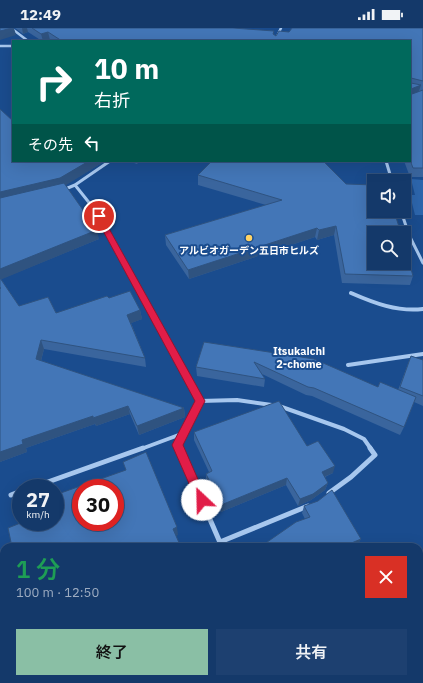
<!DOCTYPE html>
<html lang="ja">
<head>
<meta charset="utf-8">
<style>
  :root { --surface:#14396a; --page:#1d4070; --text:#f1f3f6; --muted:#9dacc1; --line:#33537e; --accent:#8abfa5 }
  body { margin:0; font-family:"IBM Plex Sans","Noto Sans JP",sans-serif; background:var(--page); color:var(--text); height:100vh; display:flex; flex-direction:column; font-size:15px; white-space:nowrap }
  * { box-sizing:border-box; margin:0 }
  p { font-size:13px; color:var(--muted) }
  .icon { flex:none; width:22px; height:22px; fill:none; stroke:currentColor; stroke-width:2; stroke-linecap:round; stroke-linejoin:round }
  .map { position:relative; flex:1; overflow:hidden }
  .panel { position:absolute; left:0px; top:515px; width:423px; height:140px; display:flex; flex-direction:column; background:var(--surface); border-radius:12px 12px 0 0; box-shadow:0 4px 16px #0002,0 0 0 1px var(--line) }
  .panel>* { flex:none }
  .top-card { position:absolute; left:12px; top:12px; width:399px; height:122px; border-radius:0px; box-shadow:0 4px 16px #0002,0 0 0 1px var(--line); background:#00695c; color:#fff; overflow:hidden }
  .buttons { position:absolute; left:367px; top:146px; display:grid; gap:8px }
  .buttons a { display:grid; place-items:center; width:44px; height:44px; border-radius:0px; background:var(--surface); box-shadow:0 4px 16px #0002,0 0 0 1px var(--line); font-size:20px }
  .speed { position:absolute; left:12px; top:451px; display:flex; gap:8px; font-size:20px; font-weight:700; text-align:center }
  .speed>* { display:grid; place-content:center; width:52px; height:52px; border-radius:50%; background:var(--surface); box-shadow:0 4px 16px #0002,0 0 0 1px var(--line); line-height:1 }
  .speed small { font-size:10px; font-weight:400 }
  .speed .limit { border:6px solid #d22; background:#fff; color:#111 }
  .pin { position:absolute; display:grid; place-items:center; width:34px; height:34px; color:#fff; margin:-17px; border:2px solid #fff; border-radius:50%; box-shadow:0 1px 4px #0007 }
  .me { position:absolute; width:44px; margin:-22px; rotate:336deg; stroke-linejoin:round; filter:drop-shadow(0 0 3px #0008) }
  .turn { display:flex; align-items:center; gap:14px; height:84px; padding:0 16px; font-size:18px }
  .turn .icon { width:52px; height:52px; stroke-width:2.5 }
  .turn b { display:block; font-size:28px; line-height:34px }
  .then { display:flex; align-items:center; height:38px; padding:0 16px; background:#0003; gap:8px; font-size:15px }
  .round { display:grid; place-items:center; flex:none; width:42px; height:42px; border-radius:0px; background:var(--page) }
  .summary { display:flex; align-items:center; justify-content:space-between; height:68px; padding:0 16px }
  h1 { font-size:24px; font-weight:600; line-height:30px; color:#1e9e55 }
  .action { display:flex; gap:8px; margin-top:auto; padding:8px 16px }
  .action a { flex:1; height:46px; border-radius:0px; background:var(--accent); color:#111; font-size:16px; font-weight:600; line-height:46px; text-align:center }
  .action a+a { background:var(--page); color:var(--text) }
  .status { display:flex; justify-content:space-between; align-items:center; height:28px; padding:0 20px; background:var(--surface); direction:ltr }
  .status svg { height:11px; fill:currentColor }
  .map>svg:first-child { display:block }
  .green { fill:#2d66ad }
  .lines { fill:none; stroke-linecap:round; stroke-linejoin:round }
  .street-far3 { stroke:#a7c7ee; stroke-width:2.5 }
  .street-far2 { stroke:#a7c7ee; stroke-width:3 }
  .street-far1 { stroke:#a7c7ee; stroke-width:4 }
  .street { stroke:#a7c7ee; stroke-width:5 }
  .wall { fill:#3a659d }
  .shaded-wall { fill:#2f5380 }
  .building { fill:#4376b7; stroke:#2f5380; fill-rule:evenodd }
  .route { fill:#e11d48; stroke:#92132f }
  .poi-dot { fill:#ffd365; stroke:#1a4c8e; stroke-width:1.5 }
  .labels { text-anchor:middle; dominant-baseline:central; stroke-width:4; stroke-linejoin:round; paint-order:stroke }
  .poi-label { font-size:10px; font-weight:bold; fill:#fff; stroke:#1a4c8e }
  .neighbourhood-label { font-size:11px; font-weight:bold; fill:#fff; stroke:#1a4c8e }
</style>
</head>
<body>
<div class="status"><b>12:49</b><svg viewBox="0 0 49 12"><path d="M0 12V9h3v3zM5 12V6h3v6zM10 12V3h3v9zM15 12V0h3v12zM26 1h20v11H26zM47 4h2v5h-2z"/></svg></div>
<div class="map">
<svg width="423" height="655" viewBox="0 0 423 655">
  <rect width="100%" height="100%" fill="#1a4c8e"/>
  <path class="green" d="M411,151L423,152V187H415L410,167H415Z
    M202,651H315L317,655H195Z"/>
  <g class="lines">
    <path class="street-far3" d="M11,0L28,13
      M275,13L281,0
      M0,18H13"/>
    <path class="street-far2" d="M386,133L392,153
      M75,157L99,187L129,241
      M63,162L75,157L110,133
      M401,183L409,207L423,235"/>
    <path class="street-far1" d="M128,240L200,373L178,417L180,421
      M351,265C374,275 397,284 423,281
      M348,337L423,326
      M200,373L237,372L279,378L344,401L364,411L371,421
      M141,421L184,405"/>
    <path class="street" d="M179,420L222,519
      M31,460L143,420
      M329,465L351,449L375,427L370,420
      M11,467L21,463
      M220,514L308,478"/>
  </g>
  <path class="wall" d="M15,0H233L273,6L276,8L289,4L423,0V149H410L404,133H410V13H52L50,12L46,13H42L28,4L23,6Z
    M0,81L13,133H105L65,157L99,211L1,251L19,278L56,285L109,270L140,282L142,291L131,295L145,330L146,339L44,321L41,333L184,380L185,389L139,407L130,386L96,398L95,396L26,420L27,424L0,434Z
    M128,133H140L137,136Z
    M323,133L413,248L410,257L342,255L334,207L317,212L315,209L189,251L166,217L165,207L266,177L198,157V147Z
    M204,314L378,359L398,362L411,328L423,332V378L414,374L404,399L400,407L312,368L306,367L262,346L265,351L264,359L197,348L196,339Z
    M194,404L307,418L333,445L325,449L328,455L325,462L311,472L298,478L286,457L221,484L206,453V446L209,444L194,412Z
    M304,478L361,511L357,517L352,519H260L305,491L302,485Z
    M419,633H423V655H417L415,651H419Z"/>
  <path class="shaded-wall" d="M12,0H14L16,7L0,12V3Z
    M22,0H27L28,4L23,6Z
    M48,4L50,12L46,13H43L41,6Z
    M421,57L418,66L410,69V64L411,61Z
    M89,133H105L63,159L0,174V164Z
    M137,133H140L137,136Z
    M336,198L334,207L317,212L319,202Z
    M317,200L315,209L189,251L188,242Z
    M97,202L99,211L0,252V241Z
    M140,282L142,291L129,296L127,287Z
    M41,312L44,321L39,340L36,331Z
    M128,378L130,386L96,398L93,390Z
    M184,380L185,389L139,407L137,398Z
    M93,388L95,396L26,420L27,424L0,434V424L22,412Z
    M335,438L333,445L319,451L322,444Z
    M287,450L286,457L221,484V477Z
    M328,455L325,462L311,472L298,478L300,471Z
    M177,499L178,507L174,509L173,501Z
    M361,511L357,517L352,519H342Z"/>
  <path class="building" d="M0,0H12L0,3Z
    M32,0H233L274,3L273,6L276,8L279,3L289,4L292,0H423V53L411,50L410,52V13H62L48,4L41,6Z
    M410,53L411,55L421,57L411,61L410,64Z
    M423,62V140H413L410,132V64L412,66Z
    M0,81L13,93V133H89L60,150L0,164Z
    M212,133H323L346,156L374,157V183H394L401,205H374V235H404V216L413,248L345,246L336,198L319,202L317,200L188,242L165,207L282,172L198,147Z
    M64,155L97,202L0,241V170Z
    M0,250L19,278L48,269L56,285L107,268L109,270L130,263L140,282L127,287L145,330L41,312L36,331L184,380L137,398L128,378L93,390V388L22,412L23,416L0,424V260H1H0Z
    M204,314L314,331L378,359L380,354L416,369L404,399L314,360L308,359L254,334L265,351L196,339Z
    M411,328L423,332V368L400,359Z
    M279,373L307,418L318,413L335,438L322,444L328,455L313,466L300,471L287,450L221,477L206,446L212,443L194,404Z
    M146,424L177,499L173,501L180,517L177,518V519H12L8,500L23,494H55V467L126,442L123,434ZM81,460H115V494H81Z
    M332,462L361,511L342,519H260L296,494L310,489L304,478L318,473Z
    M419,633H423V646L419,635Z"/>
  <path class="route" d="M99,185L102,188L205,373L183,417L207,472L206,476L202,477L198,476L172,417L195,373L95,188Z"/>
  <circle class="poi-dot" cx="249" cy="210" r="4"/>
  <g class="labels">
    <g class="poi-label">
      <text x="249" y="222">アルビオガーデン五日市ヒルズ</text>
    </g>
    <g class="neighbourhood-label">
      <text x="299" y="323">Itsukaichi<tspan x="299" dy="13">2-chome</tspan></text>
    </g>
  </g>
</svg>
<div class="buttons">
<a><svg class="icon" aria-label="sound" viewBox="0 0 24 24"><path d="M4 9h4l5-4v14l-5-4H4zM17 9q2 3 0 6"/></svg></a>
<a><svg class="icon" aria-label="search" viewBox="0 0 24 24"><circle cx="10" cy="10" r="6"/><path d="M15 15l6 6"/></svg></a>
</div>
<div class="speed"><div>27<small>km/h</small></div><div class="limit">30</div></div>
<div class="pin" style="left:99px;top:188px;background:#d93025"><svg class="icon" aria-label="arrive" viewBox="0 0 24 24"><path d="M6 21V4h12l-3 4 3 4H6"/></svg></div>
<svg class="me" style="left:202px;top:472px" viewBox="-20 -20 40 40"><circle r="19" fill="#fff"/><path d="M0-13L10 11 0 6-10 11z" fill="#e11d48"/></svg>
<div class="top-card">
<div class="turn"><svg class="icon" aria-label="right" viewBox="0 0 24 24"><path d="M7 20v-9h11M14 6l5 5-5 5"/></svg><div><b>10 m</b>右折</div></div>
<div class="then">その先<svg class="icon" aria-label="left" viewBox="0 0 24 24"><path d="M17 20v-9H6M10 6l-5 5 5 5"/></svg></div>
</div>
<section class="panel">
<div class="summary"><div><h1>1 分</h1><p>100 m · 12:50</p></div><a class="round" style="background:#d93025;color:#fff"><svg class="icon" aria-label="close" viewBox="0 0 24 24"><path d="M6 6l12 12M18 6L6 18"/></svg></a></div>
<div class="action"><a>終了</a><a>共有</a></div>
</section>
</div>
</body>
</html>
